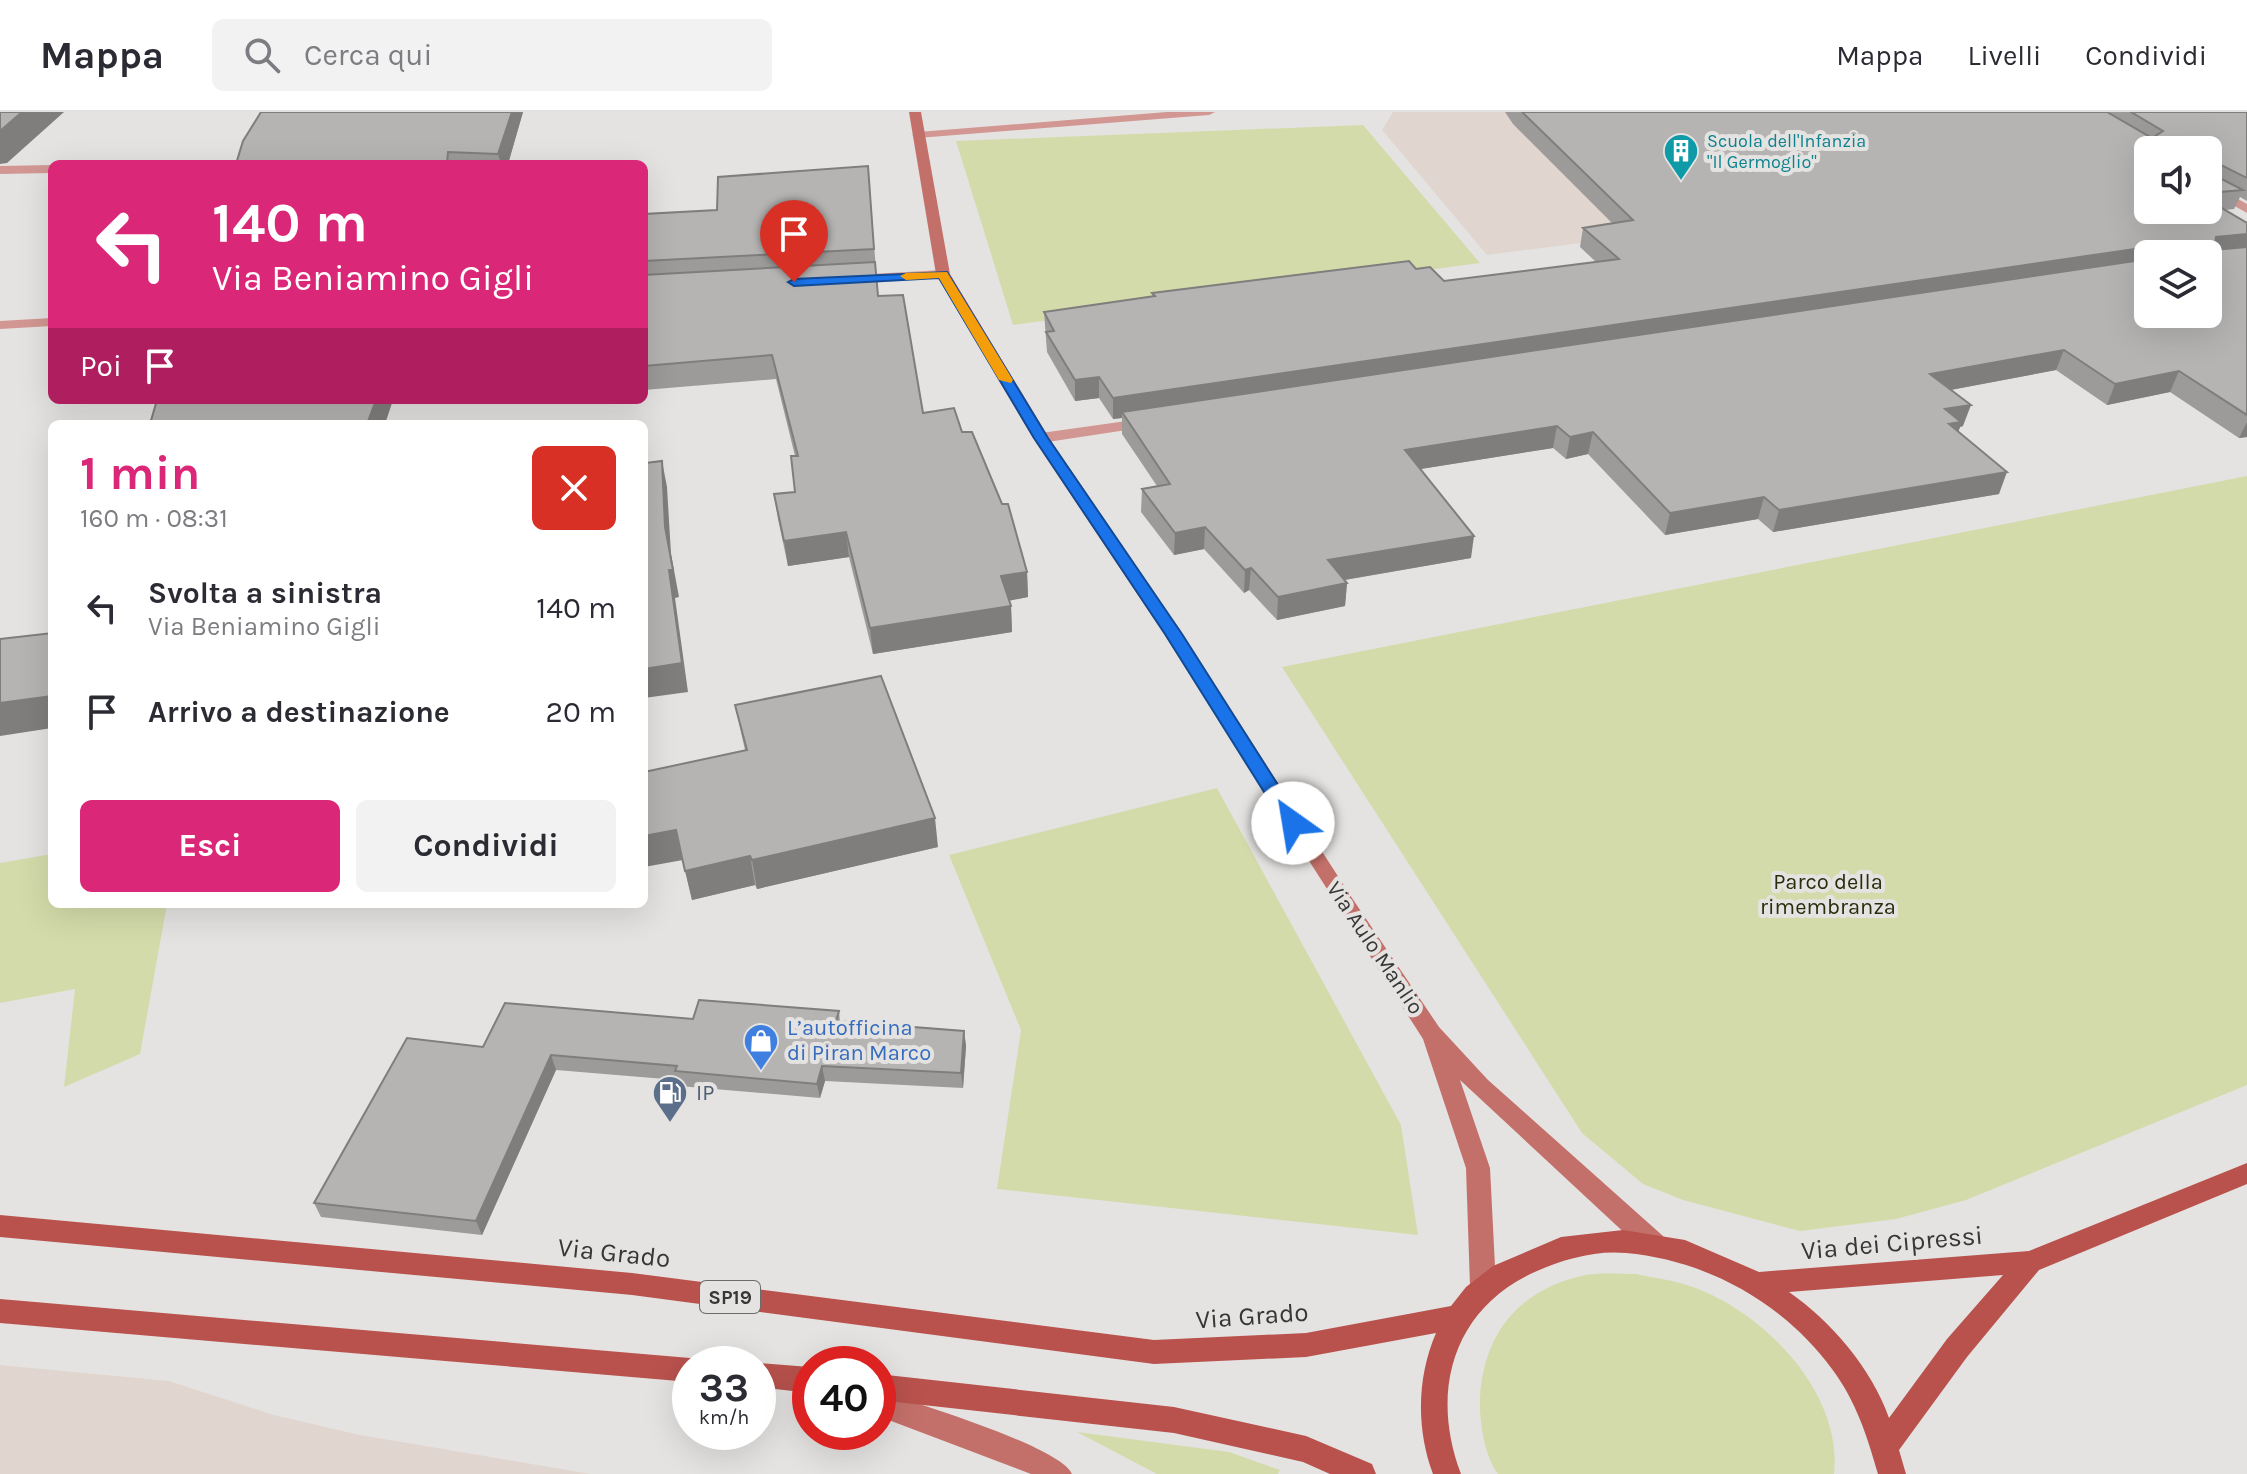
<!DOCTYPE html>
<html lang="it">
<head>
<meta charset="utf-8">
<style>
  :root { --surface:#fff; --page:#f2f2f3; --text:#2b2b33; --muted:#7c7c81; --line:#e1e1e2; --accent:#db2777 }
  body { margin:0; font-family:Karla,sans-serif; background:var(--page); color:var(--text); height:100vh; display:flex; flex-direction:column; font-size:30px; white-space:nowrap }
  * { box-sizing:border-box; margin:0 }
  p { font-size:26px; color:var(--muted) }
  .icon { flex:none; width:44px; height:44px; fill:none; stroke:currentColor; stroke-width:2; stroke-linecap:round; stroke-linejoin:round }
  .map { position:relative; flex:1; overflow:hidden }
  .details { position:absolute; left:48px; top:308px; width:600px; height:488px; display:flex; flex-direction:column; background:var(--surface); border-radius:12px; box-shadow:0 8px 32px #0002 }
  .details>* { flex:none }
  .hud { position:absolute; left:48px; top:48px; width:600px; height:244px; border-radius:12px; box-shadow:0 8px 32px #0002; background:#db2777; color:#fff; overflow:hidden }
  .fabs { position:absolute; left:2134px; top:24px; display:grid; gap:16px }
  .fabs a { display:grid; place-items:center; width:88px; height:88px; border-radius:12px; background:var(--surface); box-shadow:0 8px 32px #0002; font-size:40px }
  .speed { position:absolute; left:672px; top:1234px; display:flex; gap:16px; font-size:40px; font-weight:700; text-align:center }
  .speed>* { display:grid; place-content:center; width:104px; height:104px; border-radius:50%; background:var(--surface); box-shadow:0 8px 32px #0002; line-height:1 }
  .speed small { font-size:20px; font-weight:400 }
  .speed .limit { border:12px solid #d22; background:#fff; color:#111 }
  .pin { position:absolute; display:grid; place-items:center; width:68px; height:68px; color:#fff; margin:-82px -34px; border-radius:50% 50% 50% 0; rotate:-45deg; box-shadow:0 0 8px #0007 }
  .pin .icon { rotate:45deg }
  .me { position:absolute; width:88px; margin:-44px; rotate:328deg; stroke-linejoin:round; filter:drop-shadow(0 0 6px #0008) }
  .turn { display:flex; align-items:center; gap:28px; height:168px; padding:0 32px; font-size:36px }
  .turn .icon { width:104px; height:104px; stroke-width:2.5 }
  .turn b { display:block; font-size:56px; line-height:68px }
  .then { display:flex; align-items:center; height:76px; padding:0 32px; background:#0003; gap:16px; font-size:30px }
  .round { display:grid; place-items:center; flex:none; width:84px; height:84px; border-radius:12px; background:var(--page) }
  .summary { display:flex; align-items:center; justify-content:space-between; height:136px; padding:0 32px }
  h1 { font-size:48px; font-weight:700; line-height:60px; color:var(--accent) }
  .action { display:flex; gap:16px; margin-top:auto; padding:16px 32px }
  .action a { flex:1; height:92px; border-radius:12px; background:var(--accent); color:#fff; font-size:32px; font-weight:700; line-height:92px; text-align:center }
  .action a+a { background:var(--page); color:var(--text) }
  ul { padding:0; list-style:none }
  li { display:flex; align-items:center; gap:24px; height:104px; padding:0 32px }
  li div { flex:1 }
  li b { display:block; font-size:30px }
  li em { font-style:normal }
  header { display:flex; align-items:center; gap:48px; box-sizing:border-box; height:112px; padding:0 40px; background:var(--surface); border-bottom:2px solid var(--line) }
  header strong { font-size:38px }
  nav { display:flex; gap:44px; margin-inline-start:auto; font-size:28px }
  .search { width:560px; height:72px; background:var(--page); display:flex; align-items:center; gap:20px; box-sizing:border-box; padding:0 28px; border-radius:12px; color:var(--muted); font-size:30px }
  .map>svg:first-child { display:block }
  .built { fill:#e0d6cf }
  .green { fill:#d4dbaa }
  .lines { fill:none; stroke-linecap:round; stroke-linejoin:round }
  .street { fill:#d29792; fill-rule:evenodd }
  .secondary { fill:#c4706a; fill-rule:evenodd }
  .primary { fill:#b9524d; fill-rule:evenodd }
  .wall { fill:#9d9b99; fill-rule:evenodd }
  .shaded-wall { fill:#7f7e7d }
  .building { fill:#b6b4b2; stroke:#7f7e7d; stroke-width:2 }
  .route { fill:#1a73e8; stroke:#114b97; stroke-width:2 }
  .slow { fill:#f59e0b }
  .labels { text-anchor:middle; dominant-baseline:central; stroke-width:8; stroke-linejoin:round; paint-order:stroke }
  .far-culture-label { font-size:18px; fill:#0d838f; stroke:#e5e3e1; text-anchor:start }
  .shield { fill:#e5e3e1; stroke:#6c6b69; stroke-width:2 }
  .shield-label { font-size:20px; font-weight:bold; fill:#383736 }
  .park-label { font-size:22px; fill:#2a2d0c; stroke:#e5e3e1 }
  .street-label { font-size:22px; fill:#383736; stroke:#e5e3e1 }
  .shop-label { font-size:22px; fill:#366cbe; stroke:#e5e3e1; text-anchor:start }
  .service-label { font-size:22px; fill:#4e5e75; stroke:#e5e3e1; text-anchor:start }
  .near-street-label { font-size:26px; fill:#383736; stroke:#e5e3e1 }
</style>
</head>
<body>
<header>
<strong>Mappa</strong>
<div class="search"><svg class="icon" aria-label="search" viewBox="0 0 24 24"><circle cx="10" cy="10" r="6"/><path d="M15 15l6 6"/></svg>Cerca qui</div>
<nav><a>Mappa</a><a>Livelli</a><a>Condividi</a></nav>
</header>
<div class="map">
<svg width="2247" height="1362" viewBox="0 0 2247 1362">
  <rect width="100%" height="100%" fill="#e5e3e1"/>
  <path class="built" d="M1393,0H2044L1922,88L1487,143L1382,18Z
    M0,1253L169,1269L274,1303L360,1323L591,1362H0Z"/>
  <path class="green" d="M1363,13L1480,151L1013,213L956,29Z
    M2247,364V973L1966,1088L1896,1107L1800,1119L1683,1088L1643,1072L1582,1021L1282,555Z
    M1217,676L1401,1013L1418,1123L997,1077L1021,918L949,743Z
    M52,742V792H167L140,942L64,975L75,877L0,891V751Z
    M1636,1162C1654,1166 1673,1168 1690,1174C1763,1199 1843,1280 1834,1362H1498C1484,1343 1479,1308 1480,1285C1484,1222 1518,1179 1581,1164C1598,1160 1619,1162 1636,1162Z
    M1077,1320L1229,1340L1280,1358L1278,1362H1157Z"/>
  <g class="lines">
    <path class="street" d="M1167,0H1215L1209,3L918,26L912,23L918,20Z
      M52,53V61L0,62V54Z
      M2208,70L2247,92V101L2208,79Z
      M943,158L948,159V165L852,171L845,167L852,163Z
      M52,206V214L0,217V209Z
      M1148,306L1153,308V314L1041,331L1033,326L1041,321Z"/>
    <path class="secondary" d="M909,0H921L950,162L1049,326L1182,522L1352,786L1439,915L1488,968L1663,1124L1667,1132L1663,1140L1654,1143L1645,1140L1460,968L1490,1056L1496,1174L1492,1182L1483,1185L1474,1182L1470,1174L1466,1056L1423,927L1164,522L1033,326L936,162Z
      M878,1278C914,1291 1060,1334 1072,1362H1031L878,1304Z"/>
    <path class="primary" d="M2247,1051V1072L2039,1158L1967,1245L1899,1338L1906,1362H1878C1867,1324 1856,1289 1832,1257C1784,1191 1706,1148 1626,1141C1596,1138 1564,1147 1537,1159C1454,1195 1429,1278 1461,1362H1433C1416,1317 1417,1265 1436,1221L1306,1245L1154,1252L632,1183L0,1125V1103L632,1161L1154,1228L1306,1221L1451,1194L1466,1175L1493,1154L1561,1125L1623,1118L1685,1128L1759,1160L2029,1139ZM2003,1163L1947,1227L1889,1306C1872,1257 1831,1209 1789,1180Z
      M0,1187L690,1246L701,1252H690V1270L0,1211Z
      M758,1251L810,1255V1281L758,1275V1252H754Z
      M878,1262L1174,1295L1306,1324L1372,1352L1376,1362H1330L1303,1350L1174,1321L878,1288Z"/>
  </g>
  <path class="wall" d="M523,0L508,52H236Z
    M1505,0H2247V89L2240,85L2234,97L2225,98L2247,111V325L2239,326L2170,280L2107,293L2056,258L1951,278L1963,314L1960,315L1958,320L1999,382L1773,420L1758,407L1665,423L1588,342L1566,347L1553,336L1420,357L1471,446L1345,468L1347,471L1345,494L1277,508L1249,478L1244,481L1204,437L1174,443L1141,400L1142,377L1157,374L1122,322V306L1113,307L1099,286L1075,289L1047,240L1044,200L1152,185V181L1416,157L1444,169L1596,150L1580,135L1583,116L1613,112L1513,12ZM2208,38V98H2148ZM2148,142H2208L2148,202Z
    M868,54L878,184L923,301L962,320L1027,460L1028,485L1009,488L1011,494L1012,520L873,542L849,445L788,454L778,407L774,382L795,380V344L776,267L644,278V102L717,98Z
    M735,593L938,735L757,777L755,773L692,788L683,748L745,638Z
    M839,899L840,909L964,919L966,934L963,976L825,969L820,986L679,974L677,968L556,958L482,1123L321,1105L314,1091L483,935L693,907Z"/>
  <path class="shaded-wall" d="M22,0H64L7,51L0,52V19Z
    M512,0H523L508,52H501L498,42Z
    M2247,122V140L2208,145L2216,125Z
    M2155,134L2152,142H2148V154L1122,300V306L1113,307V286Z
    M2064,238L2056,258L1923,283L1930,262Z
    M2179,259L2170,280L2107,293L2115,272Z
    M1099,265V286L1075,289V268Z
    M376,288H393L385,312H367Z
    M1971,293L1963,314L1960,315L1954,332L1945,297Z
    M2247,310V325L2239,326Z
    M1557,314L1553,336L1402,360L1405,338Z
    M1593,320L1588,342L1566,347L1570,325Z
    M662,349L667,375L671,442L679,485L675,486L688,580L644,586V557L669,458L665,415Z
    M2007,360L1999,382L1773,420L1779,398Z
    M1764,385L1758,407L1665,423L1670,401Z
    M1205,415L1204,437L1174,443L1175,421Z
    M846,420L849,445L788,454L784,429Z
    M1474,424L1471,446L1326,471L1328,448Z
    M1251,456L1249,478L1244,481L1245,458Z
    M1027,460L1028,485L1003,490L1001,464Z
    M1347,471L1345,494L1277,508L1278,485Z
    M1011,494L1012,520L873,542L870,516Z
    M52,584V616L0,624V591Z
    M935,706L938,735L757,777L752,748Z
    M676,718L683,748L644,755V724Z
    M750,744L755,773L692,788L685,759Z
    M964,919L966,934L963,976L961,961Z
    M551,943L556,958L482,1123L476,1109Z
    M822,954L825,969L820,986L817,972Z"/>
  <path class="building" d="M0,0H22L0,19Z
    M261,0H512L498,42L448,40L447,52H236L243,29Z
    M1522,0H2107L2152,26L2163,19L2131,0H2247V66L2213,49L2214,63L2243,78L2208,81V38H2148V98H2208V88L2247,111V122L2216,125L2214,138L2247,135V303L2179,259L2115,272L2064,238L1930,262L1971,293L1945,297L1961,310L1949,312L2007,360L1779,398L1764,385L1670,401L1593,320L1570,325L1557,314L1405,338L1474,424L1328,448L1347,471L1278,485L1251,456L1245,458L1205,415L1175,421L1142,377L1170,372L1122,300L2148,147V202H2208V142H2158L2155,134L1113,286L1099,265L1075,268L1046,220L1054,219L1044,200L1155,184L1152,181L1409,149L1416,157L1430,155L1444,169L1619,147L1583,116L1633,108Z
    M868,54L874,137L644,149V102L717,98L718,65Z
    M875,150L878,184L903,183L923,301L954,296L962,320H972L1002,392H1008L1027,460L1001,464L1011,494L870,516L846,420L784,429L774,382L795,380L791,344H798L772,243L644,254V163Z
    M157,288H376L367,312H150Z
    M644,343L646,351L662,349L665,415L673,458H669L682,551L644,557Z
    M52,521V584L0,591V527Z
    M881,564L935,706L752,748L750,744L685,759L676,718L644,724V660L747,638L735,593Z
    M699,888L839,899L836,909L964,919L961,961L822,954L817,972L675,959L677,954L551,943L476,1109L314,1091L407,926L483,935L505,891L693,907Z"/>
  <path class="route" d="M947,160L1048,326L1182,522L1299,706V715H1286L1165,522L1034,326L939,166L794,174L788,170L794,167Z"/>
  <path class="slow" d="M947,160L1013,268L1011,271L999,268L939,166L906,168L900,164L906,161Z"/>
  <defs>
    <symbol id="building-pin" viewBox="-11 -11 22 30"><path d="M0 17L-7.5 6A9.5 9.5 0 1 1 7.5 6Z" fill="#0f9aa8" stroke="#e5e3e1"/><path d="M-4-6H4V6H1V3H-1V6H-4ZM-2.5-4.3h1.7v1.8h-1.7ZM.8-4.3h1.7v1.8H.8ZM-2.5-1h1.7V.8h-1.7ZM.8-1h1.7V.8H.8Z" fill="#fff"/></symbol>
    <symbol id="shop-pin" viewBox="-11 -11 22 30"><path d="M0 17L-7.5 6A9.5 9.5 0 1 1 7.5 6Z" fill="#3f7fe0" stroke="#e5e3e1"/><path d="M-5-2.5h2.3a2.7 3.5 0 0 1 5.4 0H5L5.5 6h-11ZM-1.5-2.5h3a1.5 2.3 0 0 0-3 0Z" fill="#fff"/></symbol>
    <symbol id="fuel-pin" viewBox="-11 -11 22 30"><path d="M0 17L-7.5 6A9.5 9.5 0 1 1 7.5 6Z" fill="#5c6f8a" stroke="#e5e3e1"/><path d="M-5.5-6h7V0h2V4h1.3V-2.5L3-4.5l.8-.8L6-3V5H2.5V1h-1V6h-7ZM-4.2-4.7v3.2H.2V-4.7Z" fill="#fff"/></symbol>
  </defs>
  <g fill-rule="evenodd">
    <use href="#building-pin" x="1661" y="19" width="40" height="54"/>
    <use href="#shop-pin" x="741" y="909" width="40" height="54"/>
    <use href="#fuel-pin" x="650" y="961" width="40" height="54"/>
  </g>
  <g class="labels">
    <g class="far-culture-label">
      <text x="1707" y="29">Scuola dell'Infanzia<tspan x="1707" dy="21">"Il Germoglio"</tspan></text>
    </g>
    <rect class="shield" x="700" y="1169" width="60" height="32" rx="6"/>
    <g class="shield-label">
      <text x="730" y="1185">SP19</text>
    </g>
    <g class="park-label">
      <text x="1828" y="770">Parco della<tspan x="1828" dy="25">rimembranza</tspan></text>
    </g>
    <g class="street-label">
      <text transform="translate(1375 836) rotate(56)">Via Aulo Manlio</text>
    </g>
    <g class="shop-label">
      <text x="787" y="916">L’autofficina<tspan x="787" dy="25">di Piran Marco</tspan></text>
    </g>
    <g class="service-label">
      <text x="696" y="981">IP</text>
    </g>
    <g class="near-street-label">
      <text transform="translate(1892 1131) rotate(-5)">Via dei Cipressi</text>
      <text transform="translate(614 1141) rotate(6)">Via Grado</text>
      <text transform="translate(1252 1204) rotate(-4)">Via Grado</text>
    </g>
  </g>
</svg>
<div class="fabs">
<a><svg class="icon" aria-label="sound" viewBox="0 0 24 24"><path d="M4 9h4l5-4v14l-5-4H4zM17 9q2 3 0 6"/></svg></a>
<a><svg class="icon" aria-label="layers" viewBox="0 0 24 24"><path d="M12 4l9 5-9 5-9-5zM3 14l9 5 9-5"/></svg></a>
</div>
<div class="speed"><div>33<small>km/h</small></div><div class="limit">40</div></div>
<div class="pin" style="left:794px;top:170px;background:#d93025"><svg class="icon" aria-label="arrive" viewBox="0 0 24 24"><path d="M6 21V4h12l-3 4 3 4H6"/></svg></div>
<svg class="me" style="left:1293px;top:711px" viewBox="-20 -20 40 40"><circle r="19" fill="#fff"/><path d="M0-13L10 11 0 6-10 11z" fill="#1a73e8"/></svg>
<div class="hud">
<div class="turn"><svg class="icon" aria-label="left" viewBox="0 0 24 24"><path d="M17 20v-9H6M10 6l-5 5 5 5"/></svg><div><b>140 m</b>Via Beniamino Gigli</div></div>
<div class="then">Poi<svg class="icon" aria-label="arrive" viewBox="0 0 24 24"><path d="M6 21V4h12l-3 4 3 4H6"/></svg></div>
</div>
<section class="details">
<div class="summary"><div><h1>1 min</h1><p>160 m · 08:31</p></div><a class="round" style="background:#d93025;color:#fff"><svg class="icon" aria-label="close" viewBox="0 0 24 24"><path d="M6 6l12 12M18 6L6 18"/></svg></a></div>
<ul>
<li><svg class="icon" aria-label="left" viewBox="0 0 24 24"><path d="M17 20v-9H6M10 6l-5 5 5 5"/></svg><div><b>Svolta a sinistra</b><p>Via Beniamino Gigli</p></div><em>140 m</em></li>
<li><svg class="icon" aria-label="arrive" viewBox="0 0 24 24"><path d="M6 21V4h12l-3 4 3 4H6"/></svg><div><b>Arrivo a destinazione</b></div><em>20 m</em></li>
</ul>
<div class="action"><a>Esci</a><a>Condividi</a></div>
</section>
</div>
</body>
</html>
